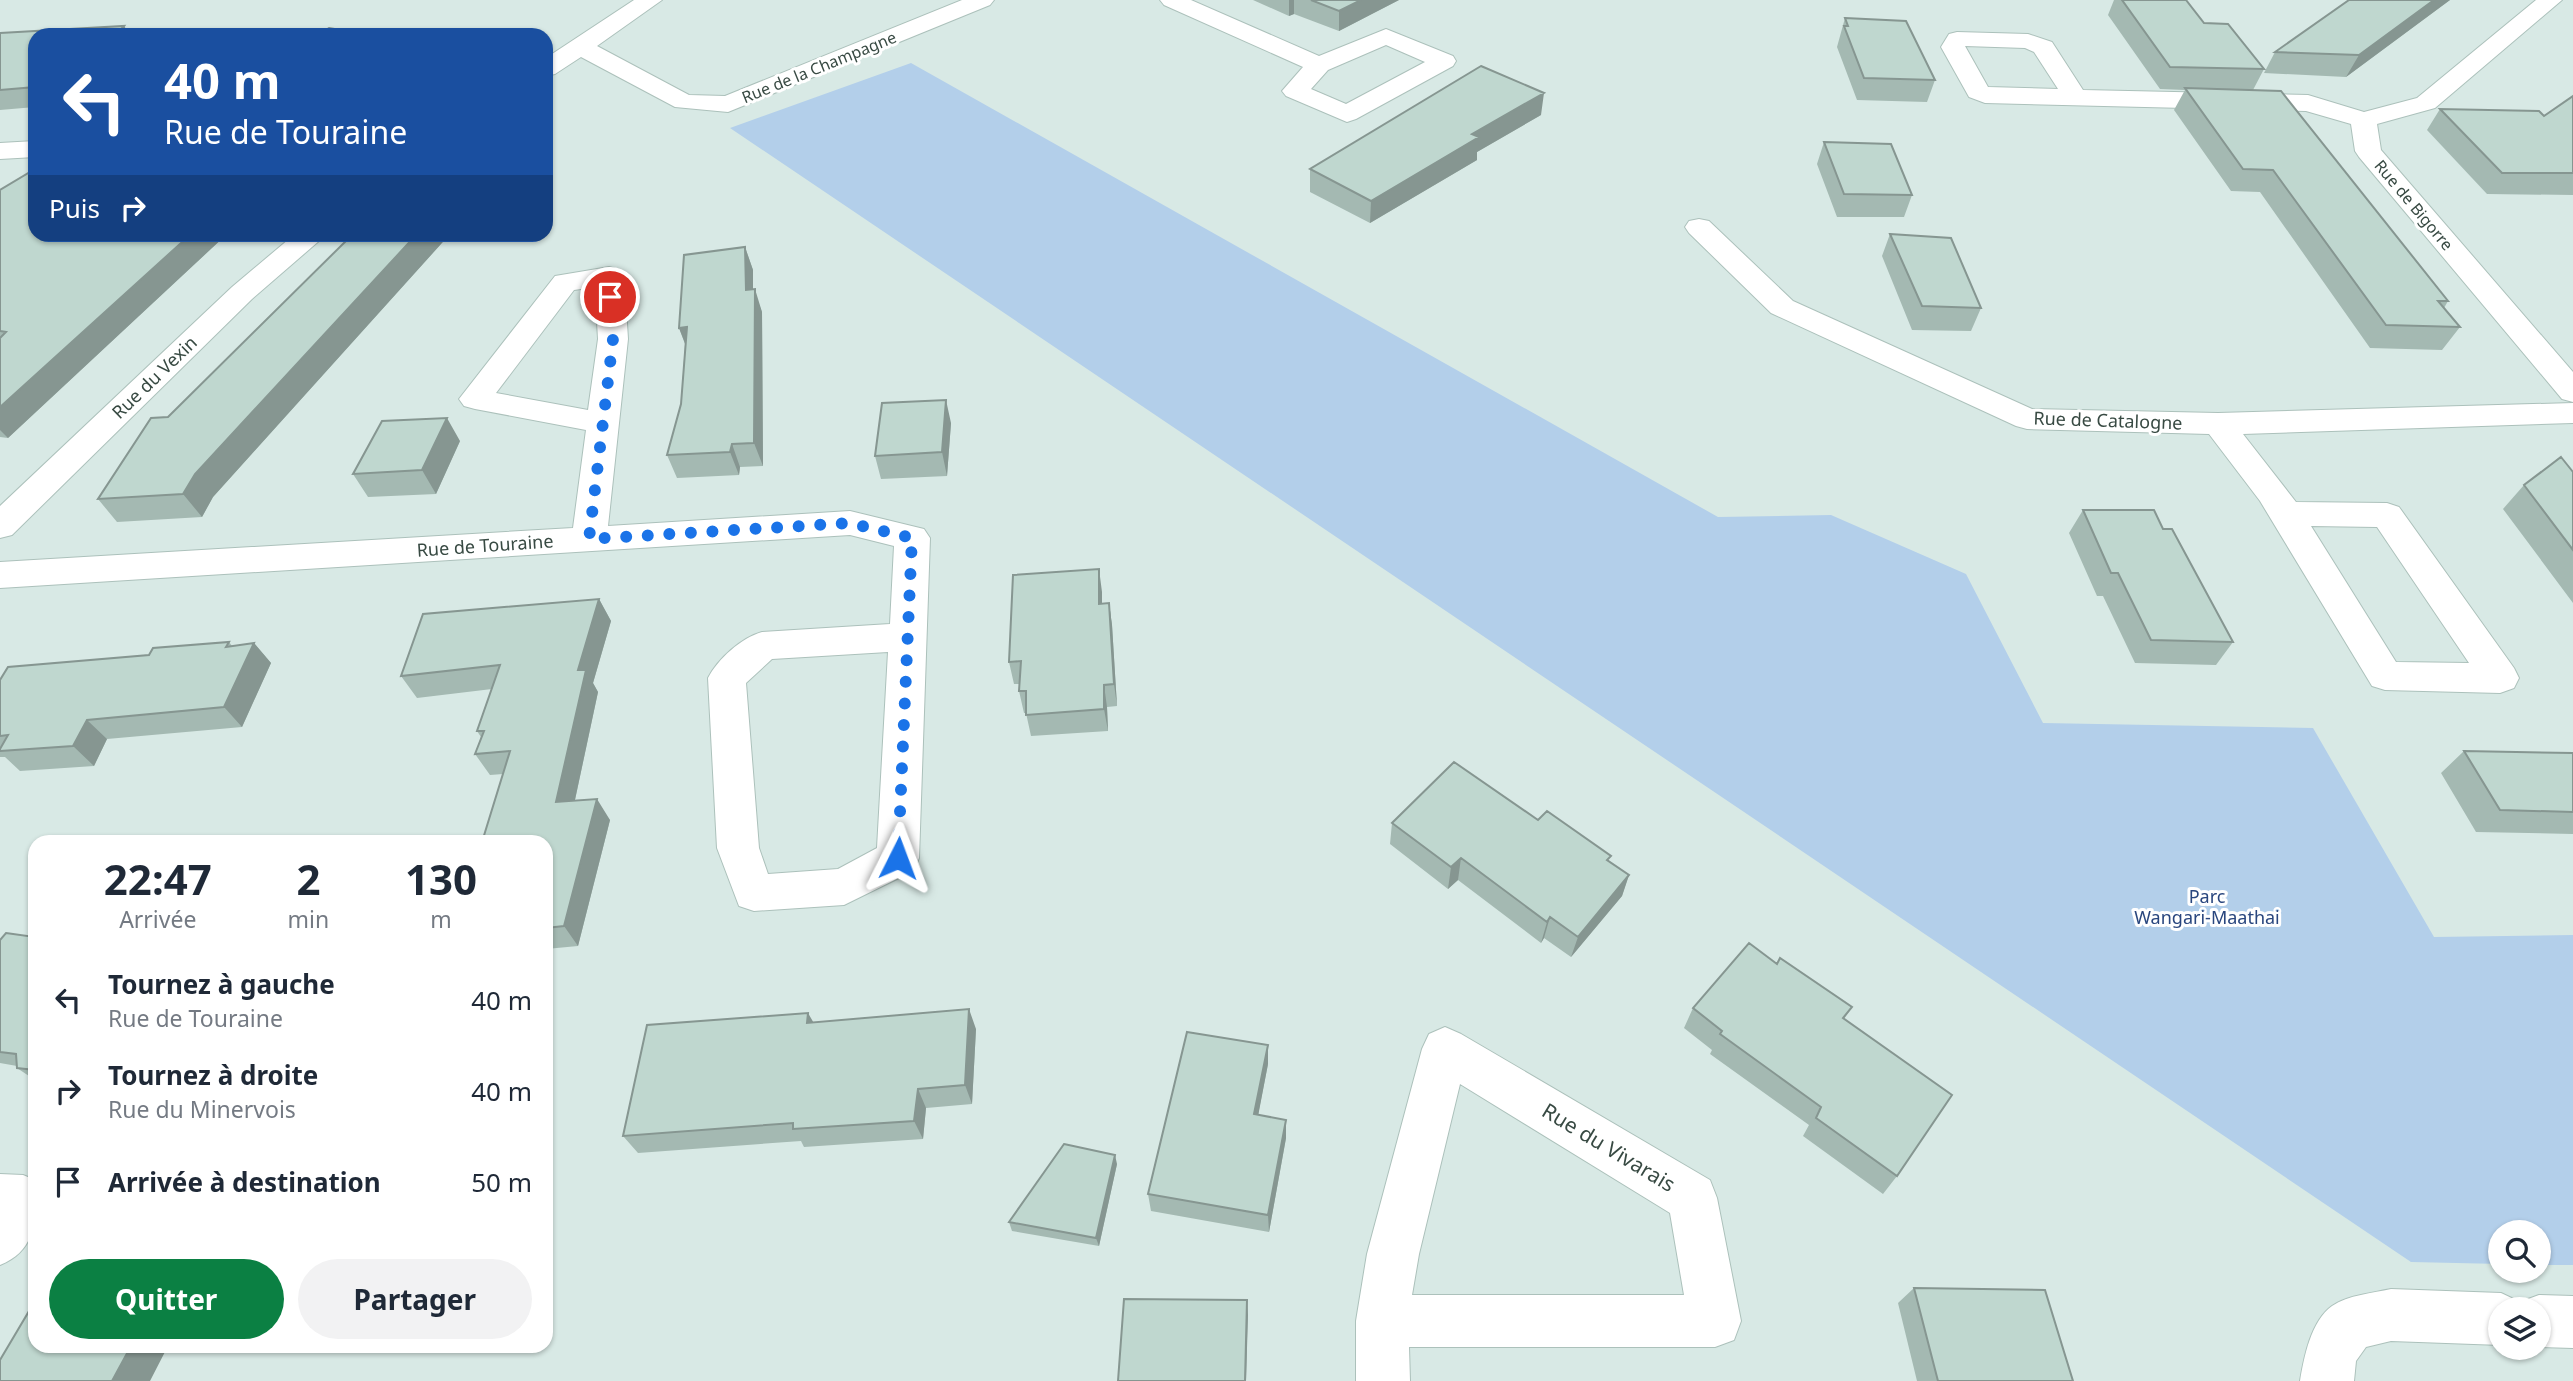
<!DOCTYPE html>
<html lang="fr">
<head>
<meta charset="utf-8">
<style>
  :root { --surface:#fff; --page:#f2f2f3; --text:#1f2937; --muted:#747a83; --accent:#0b8043 }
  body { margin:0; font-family:"Noto Sans",sans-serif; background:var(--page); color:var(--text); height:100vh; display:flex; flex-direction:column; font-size:26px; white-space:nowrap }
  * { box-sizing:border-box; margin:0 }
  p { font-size:23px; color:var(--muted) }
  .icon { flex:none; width:38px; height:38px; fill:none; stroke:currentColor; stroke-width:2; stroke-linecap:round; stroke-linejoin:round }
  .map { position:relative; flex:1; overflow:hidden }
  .sheet { position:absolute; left:28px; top:835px; width:525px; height:518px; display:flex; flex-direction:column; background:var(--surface); border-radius:21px; box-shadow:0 2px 5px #0004 }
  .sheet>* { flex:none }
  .hud { position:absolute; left:28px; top:28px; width:525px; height:214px; border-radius:21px; box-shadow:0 2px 5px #0004; background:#1a4fa0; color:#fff; overflow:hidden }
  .fabs { position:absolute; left:2488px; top:1220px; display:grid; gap:14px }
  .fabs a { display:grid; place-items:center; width:63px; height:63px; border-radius:50%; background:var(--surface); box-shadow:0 2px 5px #0004; font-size:35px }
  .pin { position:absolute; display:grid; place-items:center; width:60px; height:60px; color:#fff; margin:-30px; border:4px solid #fff; border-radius:50%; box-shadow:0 2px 7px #0007 }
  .me { position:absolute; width:77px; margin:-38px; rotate:3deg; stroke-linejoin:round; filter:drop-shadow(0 0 5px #0008) }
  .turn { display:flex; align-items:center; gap:24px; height:147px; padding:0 21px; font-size:32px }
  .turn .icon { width:91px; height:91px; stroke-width:2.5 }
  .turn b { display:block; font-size:49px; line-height:60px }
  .then { display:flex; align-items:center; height:66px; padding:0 21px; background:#0003; gap:14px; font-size:26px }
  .eta { display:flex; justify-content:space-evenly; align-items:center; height:119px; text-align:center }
  .eta b { font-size:42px; font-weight:700; line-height:49px }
  .button { display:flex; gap:14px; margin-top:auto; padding:14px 21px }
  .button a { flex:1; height:80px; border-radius:42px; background:var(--accent); color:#fff; font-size:28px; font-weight:700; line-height:80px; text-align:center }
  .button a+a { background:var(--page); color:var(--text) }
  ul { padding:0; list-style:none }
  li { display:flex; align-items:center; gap:21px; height:91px; padding:0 21px }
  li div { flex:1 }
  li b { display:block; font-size:26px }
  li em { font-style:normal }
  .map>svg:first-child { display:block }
  .residential { fill:#d8e9e5; fill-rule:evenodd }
  .green { fill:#b3cfea }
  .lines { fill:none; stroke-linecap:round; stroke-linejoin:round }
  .minor-casing { stroke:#acc1bb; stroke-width:2 }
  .minor { fill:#fff; fill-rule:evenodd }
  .wall { fill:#a4b9b2 }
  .shaded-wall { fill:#869691 }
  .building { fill:#bfd7cf; stroke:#869691; stroke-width:2 }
  .route { stroke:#1a73e8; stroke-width:12; stroke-dasharray:0 21.6 }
  .labels { text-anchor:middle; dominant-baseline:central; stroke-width:6; stroke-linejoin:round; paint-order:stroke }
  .far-street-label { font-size:16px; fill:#384a43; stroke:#fff }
  .street-label { font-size:18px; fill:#384a43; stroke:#fff }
  .park-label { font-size:18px; fill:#29467e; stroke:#fff }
  .near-street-label { font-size:21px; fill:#384a43; stroke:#fff }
</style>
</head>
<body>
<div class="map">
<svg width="2573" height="1381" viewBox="0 0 2573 1381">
  <rect width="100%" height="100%" fill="#eaf5f2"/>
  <path class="residential" d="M0,0H2573V1381H0ZM35,35H546V234H35ZM35,842H546V1346H35ZM2501,1232H2539V1270H2501ZM2501,1309H2539V1348H2501Z"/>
  <path class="green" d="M911,63L1718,517L1831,515L1966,574L2043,723L2313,728L2434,937L2573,935V1265H2539V1232H2501V1264L2411,1262L730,128Z"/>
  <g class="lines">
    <defs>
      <path id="minor" d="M634,0H662L597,46L689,95L725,96L962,0H994L990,5L728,112L675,107L581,57L555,74L546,76V58Z
        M1160,0H1191L1319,56L1386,29L1453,56L1456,61L1453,66L1356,119L1347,122L1286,96L1282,91L1303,67L1164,5ZM1386,45L1425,62L1346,104L1311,89L1328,70Z
        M2536,0H2562L2435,108L2377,124L2381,150L2573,372V402L2562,399L2359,157L2355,151L2351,124L2306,111L1985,103L1969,97L1941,47L1949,34L1957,32L2028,34L2052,42L2083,90L2308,95L2364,112L2417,98ZM1965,46L2025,48L2034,52L2058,89L1988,87Z
        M35,141V157L0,159V143Z
        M1699,219L1709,221L1793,301L2032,409L2218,413L2573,403V423L2243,434L2296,502L2387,503L2399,507L2514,668L2519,678L2514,688L2500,693L2385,690L2372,686L2260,501L2209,434L2027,429L2016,426L1771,313L1689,233L1685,227L1689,221ZM2311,526L2377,527L2469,663L2396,662Z
        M295,234H327L252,299L12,535L0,538V506L232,287Z
        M609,267L619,270L624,276L628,339L608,526L850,511L924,529L930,538L919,858L913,871L844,905L754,911L739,906L717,848L708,678C718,659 741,638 762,632L890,624L894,546L850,535L0,588V562L573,528L586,430L475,409L464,406L459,399L555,276ZM595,287L598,339L588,410L496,393L574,290ZM888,652L877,848L838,869L768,874L759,848L746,683L772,659Z
        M1445,1027L1461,1034L1710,1180L1717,1198L1741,1321L1734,1340L1715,1347H1409L1410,1381H1356V1321L1367,1254L1422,1049L1429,1034ZM1460,1084L1670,1213L1684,1295H1412L1419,1254Z
        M0,1174L23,1175L35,1180C35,1217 39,1249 0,1265Z
        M2391,1289L2501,1293L2520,1302L2539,1295L2573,1296V1348L2539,1347V1309H2501V1345L2391,1341L2366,1347L2356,1361L2354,1381H2300C2304,1357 2311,1321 2332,1306C2348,1295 2373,1293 2391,1289Z"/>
    </defs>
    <use href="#minor" class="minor-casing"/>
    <use href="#minor" class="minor"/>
  </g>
  <path class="wall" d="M1253,0H1399L1339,31L1294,14L1289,16Z
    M2114,0H2186L2204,23L2264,69L2253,90L2448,301L2444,308L2460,327L2442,350L2370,348L2260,192L2231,191L2174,110L2185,90L2160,89L2108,15Z
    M2349,0H2450L2346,77L2264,73L2275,52Z
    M1845,18L1935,80L1927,102L1857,100L1837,47Z
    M124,26L130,35H35V107L0,110V33Z
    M2573,96V195L2487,194L2427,130L2440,109L2544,116Z
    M1541,115L1477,152V160L1370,223L1310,192V169Z
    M1824,142L1912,195L1904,217H1837L1817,164Z
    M0,190L35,234H227L8,438L0,437Z
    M353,234H450L213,497L202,517L117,522L98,499L168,417Z
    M1890,234L1981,308L1971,331L1912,330L1882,256Z
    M745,247L753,270V289L762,312L763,466L740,467L739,475L677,478L667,455L681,404L685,344L679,328Z
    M951,423L947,476L881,479L875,456Z
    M460,441L436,494L368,497L353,474Z
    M2573,472V603L2503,509L2524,485Z
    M2083,510L2163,529L2233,642L2216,665L2135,663L2103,596H2097L2069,533Z
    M1102,592V604L1109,603L1112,625L1117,706L1107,707L1108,731L1031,736L1026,713H1024L1019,691V684H1014L1009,662Z
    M599,599L611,621L593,683L598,692L575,800L610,820L578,946L546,949V842L503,774L490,775L475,754L481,737L477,731L492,689L417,698L401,676Z
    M229,642L232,646L254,643L271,663L242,727L107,739L94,766L20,771L5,757H0V680Z
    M2464,751L2573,753V834L2476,832L2441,773Z
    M1538,820L1609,862L1629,875L1622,896L1571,957L1544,938L1541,943L1458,880L1448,889L1390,844L1392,823Z
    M35,937V1080L17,1068V1066L0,1063V940Z
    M1777,964L1852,1007L1844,1019L1897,1176L1883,1194L1803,1136L1809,1125L1710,1054L1712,1050L1684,1028L1693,1008Z
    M813,1022L976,1029L972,1104L926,1108L923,1139L804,1147L801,1141L638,1153L623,1136Z
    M1268,1064L1258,1115L1286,1120V1138L1269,1232L1151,1211L1148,1194Z
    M1117,1164L1099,1246L1012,1231L1009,1222Z
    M1914,1288L2073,1381H1917L1898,1303Z"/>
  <path class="shaded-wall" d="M1289,0H1294V14L1289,16Z
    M1361,0H1399L1339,31V11Z
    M2434,0H2450L2346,77L2359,55Z
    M124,26L130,35H116Z
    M1544,93L1541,115L1477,152V160L1370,223L1371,201L1472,134Z
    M191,234H227L8,438L0,430V407Z
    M417,234H450L213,497L202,517L183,494L195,474Z
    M745,247L753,270V313L746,290Z
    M755,289L762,312L763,466L754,443Z
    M687,327L688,351L679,328Z
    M946,400L951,423L947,476L942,452Z
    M447,418L460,441L436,494L422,470Z
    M732,444L740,467L739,475L730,452Z
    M1099,569L1102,592V626L1099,604Z
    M599,599L611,621L593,683L598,692L570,823L556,802L578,670Z
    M1109,603L1112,625L1117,706L1114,684Z
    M254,643L271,663L242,727L224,707Z
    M1104,685L1107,707L1108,731L1104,709Z
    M87,720L107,739L94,766L73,746Z
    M597,799L610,820L578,946L564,926Z
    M1461,858L1458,880L1448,889L1451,867Z
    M1629,875L1622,896L1571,957L1578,937Z
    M1550,917L1544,938L1541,943L1547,922Z
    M969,1009L976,1029L972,1104L965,1085Z
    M808,1013L819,1032L807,1023Z
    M1268,1045V1064L1255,1132L1254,1114Z
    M918,1089L926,1108L923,1139L914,1121Z
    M1286,1120V1138L1269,1232L1268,1215Z
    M1115,1155L1117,1164L1099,1246L1096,1238Z
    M1247,1300L1248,1315L1246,1381H1245Z
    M131,1346H168L150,1381H112Z"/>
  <path class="building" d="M1311,0H1361L1339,11Z
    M2122,0H2186L2204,23L2228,24L2264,69L2170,67Z
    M2349,0H2434L2359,55L2275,52Z
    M1845,18L1906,21L1935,80L1864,78L1844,26H1848Z
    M124,26L116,35H35V87L0,90V33Z
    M329,28L369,35H318Z
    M1481,66L1544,93L1472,134L1479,137L1371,201L1310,169Z
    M2185,88L2281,91L2448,301H2438L2460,327L2386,325L2273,170L2243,169Z
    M2573,96V173H2502L2440,109L2539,111L2544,116Z
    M1824,142L1891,144L1912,195L1844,194Z
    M35,169V234H191L0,407V338L6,332L0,331V190Z
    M353,234H417L195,474L183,494L98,499L151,418L168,417Z
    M1890,234L1951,238L1981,308L1922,306Z
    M745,247L746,290L755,289L754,443L732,444L730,452L667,455L681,404L687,327L679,328L684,255Z
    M946,400L942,452L875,456L882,403Z
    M447,418L422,470L353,474L382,421Z
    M2561,457L2573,472V550L2524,485Z
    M2083,510H2154L2163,529H2172L2233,642L2151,640L2118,573H2111Z
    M1099,569V604L1109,603L1114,684L1104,685V709L1026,715V691H1019L1021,661L1009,662L1013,575Z
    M599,599L578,670H586L556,802L597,799L564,926L546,928V842H482L510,751L475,754L484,731H477L500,665L401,676L423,614Z
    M229,642L226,647L254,643L224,707L87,720L73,746L0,751V749L8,735L0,736V680L8,667L149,655L153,648Z
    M2464,751L2573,753V812L2500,810Z
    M1454,762L1538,820L1547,811L1611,856L1607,860L1629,875L1578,937L1550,917L1547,922L1461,858L1451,867L1392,823Z
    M6,933L35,937V1070L17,1068L16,1054L0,1052V940Z
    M1749,943L1777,964L1780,958L1852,1007L1843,1018L1952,1095L1897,1176L1816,1118L1821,1107L1720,1034L1722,1031L1693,1008Z
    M969,1009L965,1085L918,1089L914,1121L793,1129V1123L623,1136L647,1025L808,1013L807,1023Z
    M1187,1032L1268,1045L1254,1114L1286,1120L1268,1215L1148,1194Z
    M1064,1144L1115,1155L1096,1238L1009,1222Z
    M1914,1288L2045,1290L2073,1381H1938Z
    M1124,1299L1247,1300L1245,1381H1118Z
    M35,1301V1346H131L112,1381H0V1360Z"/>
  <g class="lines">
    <path class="route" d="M610,297L613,339L589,539L850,523L912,538L898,858"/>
  </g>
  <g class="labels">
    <g class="far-street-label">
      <text transform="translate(819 67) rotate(-22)">Rue de la Champagne</text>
      <text transform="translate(2414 205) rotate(50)">Rue de Bigorre</text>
    </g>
    <g class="street-label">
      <text transform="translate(154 377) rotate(-44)">Rue du Vexin</text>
      <text transform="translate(2108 420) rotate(2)">Rue de Catalogne</text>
      <text transform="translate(485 545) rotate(-4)">Rue de Touraine</text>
    </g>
    <g class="park-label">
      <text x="2207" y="896">Parc<tspan x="2207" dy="21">Wangari-Maathai</tspan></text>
    </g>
    <g class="near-street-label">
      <text transform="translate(1609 1147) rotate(31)">Rue du Vivarais</text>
    </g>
  </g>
</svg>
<div class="fabs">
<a><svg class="icon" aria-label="search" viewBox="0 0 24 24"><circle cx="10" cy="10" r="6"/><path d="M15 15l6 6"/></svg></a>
<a><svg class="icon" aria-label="layers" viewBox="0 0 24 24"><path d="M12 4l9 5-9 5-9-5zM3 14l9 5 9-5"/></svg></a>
</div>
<div class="pin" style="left:610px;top:297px;background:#d93025"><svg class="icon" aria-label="arrive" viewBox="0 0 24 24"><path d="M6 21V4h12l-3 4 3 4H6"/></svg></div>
<svg class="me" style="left:898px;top:858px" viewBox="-20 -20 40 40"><path d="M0-17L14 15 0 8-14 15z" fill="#1a73e8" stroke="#fff" stroke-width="4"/></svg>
<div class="hud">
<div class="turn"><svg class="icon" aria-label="left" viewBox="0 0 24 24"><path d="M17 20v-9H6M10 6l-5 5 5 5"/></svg><div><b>40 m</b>Rue de Touraine</div></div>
<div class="then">Puis<svg class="icon" aria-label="right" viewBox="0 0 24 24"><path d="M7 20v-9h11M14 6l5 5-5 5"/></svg></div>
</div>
<section class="sheet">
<div class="eta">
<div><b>22:47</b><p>Arrivée</p></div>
<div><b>2</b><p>min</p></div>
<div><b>130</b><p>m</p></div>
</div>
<ul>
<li><svg class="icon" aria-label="left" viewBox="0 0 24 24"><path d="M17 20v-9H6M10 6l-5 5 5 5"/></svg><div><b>Tournez à gauche</b><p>Rue de Touraine</p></div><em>40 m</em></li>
<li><svg class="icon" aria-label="right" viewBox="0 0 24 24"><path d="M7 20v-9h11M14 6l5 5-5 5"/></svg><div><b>Tournez à droite</b><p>Rue du Minervois</p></div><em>40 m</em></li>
<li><svg class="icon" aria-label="arrive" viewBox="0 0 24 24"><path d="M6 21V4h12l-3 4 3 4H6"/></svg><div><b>Arrivée à destination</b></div><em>50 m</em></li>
</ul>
<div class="button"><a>Quitter</a><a>Partager</a></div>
</section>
</div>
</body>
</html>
